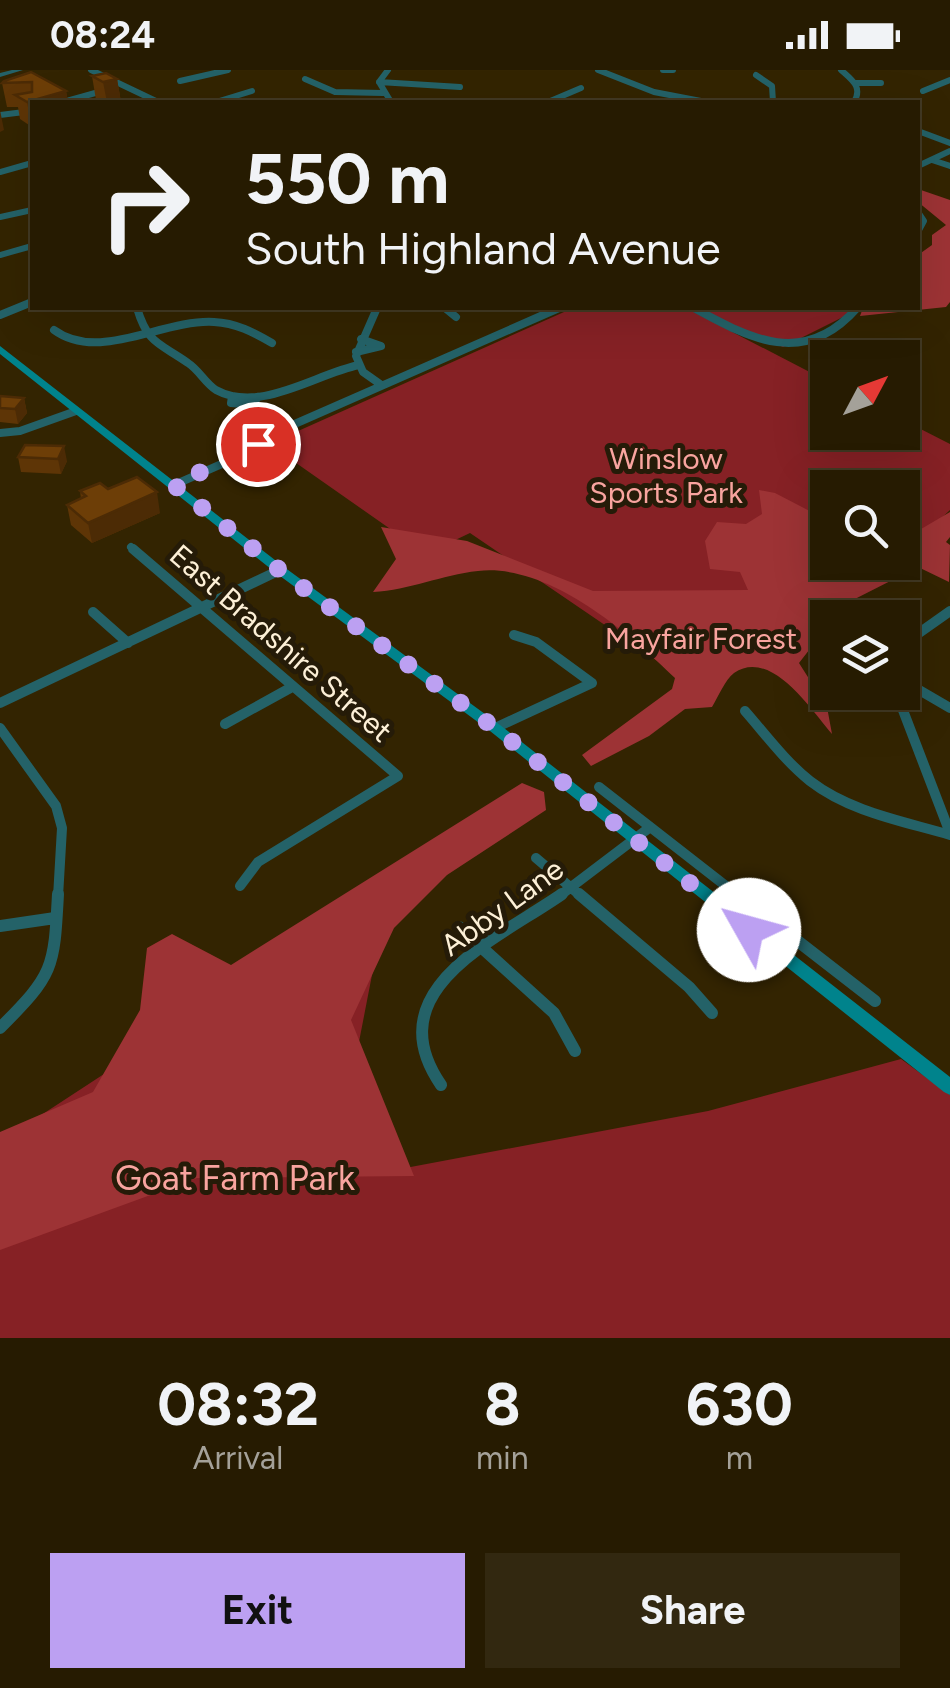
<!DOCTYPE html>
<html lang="en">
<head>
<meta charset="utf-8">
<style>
  :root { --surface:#261b01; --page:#322810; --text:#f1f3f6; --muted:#a4a199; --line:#423923; --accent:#bca0f2 }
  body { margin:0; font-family:Figtree,sans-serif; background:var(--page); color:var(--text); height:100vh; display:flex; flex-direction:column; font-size:38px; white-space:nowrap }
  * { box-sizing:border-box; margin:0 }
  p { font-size:32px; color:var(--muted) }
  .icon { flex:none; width:55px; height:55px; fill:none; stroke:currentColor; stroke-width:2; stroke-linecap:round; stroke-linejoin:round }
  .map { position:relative; height:1268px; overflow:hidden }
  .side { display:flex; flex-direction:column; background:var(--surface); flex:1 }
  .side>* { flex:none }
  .top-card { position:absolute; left:30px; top:30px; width:890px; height:210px; border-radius:0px; box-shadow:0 10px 40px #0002,0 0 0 2px var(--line); background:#261b01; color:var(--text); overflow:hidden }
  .needle { width:65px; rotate:49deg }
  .controls { position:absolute; left:810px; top:270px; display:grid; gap:20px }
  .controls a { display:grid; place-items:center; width:110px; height:110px; border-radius:0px; background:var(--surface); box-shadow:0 10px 40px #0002,0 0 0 2px var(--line); font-size:50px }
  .pin { position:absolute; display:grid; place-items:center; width:85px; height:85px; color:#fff; margin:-42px; border:5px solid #fff; border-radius:50%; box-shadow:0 2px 10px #0007 }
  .me { position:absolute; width:110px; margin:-55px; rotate:308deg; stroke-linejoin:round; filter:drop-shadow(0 0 8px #0008) }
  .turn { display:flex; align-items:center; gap:35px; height:210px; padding:0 50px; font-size:45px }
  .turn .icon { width:130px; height:130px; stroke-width:2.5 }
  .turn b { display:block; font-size:70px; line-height:85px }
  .eta { display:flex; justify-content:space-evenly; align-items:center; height:170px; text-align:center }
  .eta b { font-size:60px; font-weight:700; line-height:70px }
  .action { display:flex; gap:20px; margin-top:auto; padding:20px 50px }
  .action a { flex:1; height:115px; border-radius:0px; background:var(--accent); color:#111; font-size:40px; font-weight:700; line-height:115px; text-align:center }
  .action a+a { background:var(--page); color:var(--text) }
  .status { display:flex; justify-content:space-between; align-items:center; height:70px; padding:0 50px; background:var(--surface); direction:ltr }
  .status svg { height:28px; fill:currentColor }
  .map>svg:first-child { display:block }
  .green { fill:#862125 }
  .forest { fill:#9d3335 }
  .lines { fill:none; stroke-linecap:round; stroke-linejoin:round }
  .minor-far3 { stroke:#246268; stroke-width:6 }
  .minor-far2 { stroke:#246268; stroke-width:8 }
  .minor-far1 { stroke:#246268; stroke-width:10 }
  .minor { stroke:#246268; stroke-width:12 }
  .tertiary { fill:#246268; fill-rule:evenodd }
  .secondary { fill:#00838c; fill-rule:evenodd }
  .wall { fill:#5e3506 }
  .shaded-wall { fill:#4c2b05 }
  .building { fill:#6d3e07; stroke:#4c2b05; stroke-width:2.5 }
  .route { stroke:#bca0f2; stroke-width:18; stroke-dasharray:0 32.4 }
  .labels { text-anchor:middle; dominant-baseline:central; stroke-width:10; stroke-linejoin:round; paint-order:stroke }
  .park-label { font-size:30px; fill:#f9a49f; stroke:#251b08 }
  .street-label { font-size:30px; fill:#fdf0d7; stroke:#251b08 }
  .near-park-label { font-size:35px; fill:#f9a49f; stroke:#251b08 }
</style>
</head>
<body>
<div class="status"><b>08:24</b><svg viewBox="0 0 49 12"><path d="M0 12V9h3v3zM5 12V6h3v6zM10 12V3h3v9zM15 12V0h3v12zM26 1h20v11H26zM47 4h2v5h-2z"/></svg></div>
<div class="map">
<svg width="950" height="1268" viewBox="0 0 950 1268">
  <rect width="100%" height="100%" fill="#332401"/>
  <path class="green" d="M573,238H686L827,311L828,362H902L903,350L950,374V440L903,484L902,418H828V492L687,611L470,463L426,484L269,374Z
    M695,238H861L783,277Z
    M419,798L379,869L358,977L400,1099L708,1041L901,989L950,1025V1268H0V1072Z"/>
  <path class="forest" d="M918,119L950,130V232L946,237L860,246L863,238H918V185L932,175V165L946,155L918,132Z
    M759,420L775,423L827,450L828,492H902L903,456L916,462L950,442V467L946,472L950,475L949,512L918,497L845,534L835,547L828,548L827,557L799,593L827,637L832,664C812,641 771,577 734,603C725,610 718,627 712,637L685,639L649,666L591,696L582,685L672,619L675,608C628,562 548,493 478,501C441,505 410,520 373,522L396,489L381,457L467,471L593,521L748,520L740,502L710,499L705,471L717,452L746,454L762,444Z
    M522,713L544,722L546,740L447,805L394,858L351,950L414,1106L197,1108L0,1180V1062L93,1022L140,940L147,878L172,864L231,895Z"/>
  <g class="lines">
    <path class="minor-far3" d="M91,0L158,32
      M388,0L379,12L391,32
      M598,0L654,22L706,32
      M663,0H673
      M841,0C852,10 863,17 854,32
      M756,5L772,16L773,32
      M305,9L335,22L383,23
      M180,11L228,0
      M379,12L460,17
      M856,13H881
      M923,21L950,10
      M63,32L106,20
      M216,32L252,21
      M525,32H545
      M548,32L581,18
      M0,45L32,41
      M918,61L950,73
      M932,90L950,96
      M918,96L950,81
      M0,102L32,93
      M918,142L924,151L918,162
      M0,147L32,140
      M0,185L32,176"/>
    <path class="minor-far2" d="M137,238C148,275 160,273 188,293C199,300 205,313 216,320C260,344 315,304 359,295
      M338,238H400
      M377,238L356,286L363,302L380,314
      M445,238L456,247
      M694,238C751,269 804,298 857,238
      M0,245L32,232
      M54,260C99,293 162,249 214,252C236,253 253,262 272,273
      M356,282L381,276L361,269
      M232,326L231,333L252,335L258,327
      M0,363L20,361L76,341
      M174,415L233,389L281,360L559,238
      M131,477L136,481"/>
    <path class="minor-far1" d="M133,479L398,706L258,792L240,816
      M93,542L128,573
      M902,575L950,541
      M902,610L950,638
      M896,622L950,763
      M0,633L280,500
      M745,641C766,665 785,691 810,711C850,742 903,751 950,765
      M225,654L292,617
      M0,658L56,736L62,758L58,827
      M495,658L592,613L536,572L514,565
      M599,717L740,827
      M536,788L582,827
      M558,827L649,758"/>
    <path class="minor" d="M579,824L689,917L712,943
      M737,824L875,931
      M0,856L55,848
      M459,857L554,943L575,981
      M0,958C54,904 54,899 58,824
      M441,1015C375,919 498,869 562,824"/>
    <path class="tertiary" d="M12,0H23L0,7V3Z"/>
    <path class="secondary" d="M0,276L284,497L500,655L950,1007V1025L944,1022L490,661L276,503L0,284Z"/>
  </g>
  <path class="wall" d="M31,2L66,21L68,32H32V57L20,49L18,37H7L2,13Z
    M92,6L117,9L121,32H101L96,30Z
    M0,326L24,328L27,343L18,354L0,352Z
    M25,375L67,391L61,404L21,402L18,387Z
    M108,419L160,443L92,473L71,455L67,435L81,429L80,421Z"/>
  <path class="shaded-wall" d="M117,9L121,32H107L103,12Z
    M66,21L68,32H32V57L27,32Z
    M0,40L4,60L0,62Z
    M24,328L27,343L18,354L15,339Z
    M64,376L67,391L61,404L58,389Z
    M157,422L160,443L92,473L88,453Z"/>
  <path class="building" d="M31,2L66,21L27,32L15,25L32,22V12L2,13L4,11Z
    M106,3L117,9L103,12L92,6Z
    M0,326L24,328L15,339L0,338Z
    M25,375L64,376L58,389L18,387Z
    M137,407L157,422L88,453L67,435L86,426L80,421L100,413L108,419Z"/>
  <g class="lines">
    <path class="route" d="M258,374L174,415L286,505L495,658L749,860"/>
  </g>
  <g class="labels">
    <g class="park-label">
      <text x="666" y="388">Winslow<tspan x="666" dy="34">Sports Park</tspan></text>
      <text x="701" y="568">Mayfair Forest</text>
    </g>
    <g class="street-label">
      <text transform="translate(281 573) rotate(41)">East Bradshire Street</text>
      <text transform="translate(502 837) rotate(-36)">Abby Lane</text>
    </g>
    <g class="near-park-label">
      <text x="235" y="1108">Goat Farm Park</text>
    </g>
  </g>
</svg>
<div class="controls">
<a><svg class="needle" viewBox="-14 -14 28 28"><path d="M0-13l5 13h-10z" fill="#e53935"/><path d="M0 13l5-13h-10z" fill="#a4a199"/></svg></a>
<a><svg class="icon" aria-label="search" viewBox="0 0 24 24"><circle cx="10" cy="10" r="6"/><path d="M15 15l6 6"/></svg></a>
<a><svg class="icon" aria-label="layers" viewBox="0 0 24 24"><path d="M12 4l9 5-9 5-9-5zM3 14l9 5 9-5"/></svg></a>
</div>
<div class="pin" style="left:258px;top:374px;background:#d93025"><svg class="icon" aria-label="arrive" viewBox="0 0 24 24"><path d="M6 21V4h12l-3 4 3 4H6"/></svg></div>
<svg class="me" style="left:749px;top:860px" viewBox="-20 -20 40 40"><circle r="19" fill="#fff"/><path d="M0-13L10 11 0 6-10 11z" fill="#bca0f2"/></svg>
<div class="top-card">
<div class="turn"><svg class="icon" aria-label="right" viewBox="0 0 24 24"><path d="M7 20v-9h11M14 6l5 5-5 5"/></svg><div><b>550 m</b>South Highland Avenue</div></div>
</div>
</div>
<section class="side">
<div class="eta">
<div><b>08:32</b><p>Arrival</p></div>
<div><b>8</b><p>min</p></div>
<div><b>630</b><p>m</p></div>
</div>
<div class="action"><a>Exit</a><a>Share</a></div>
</section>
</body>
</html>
